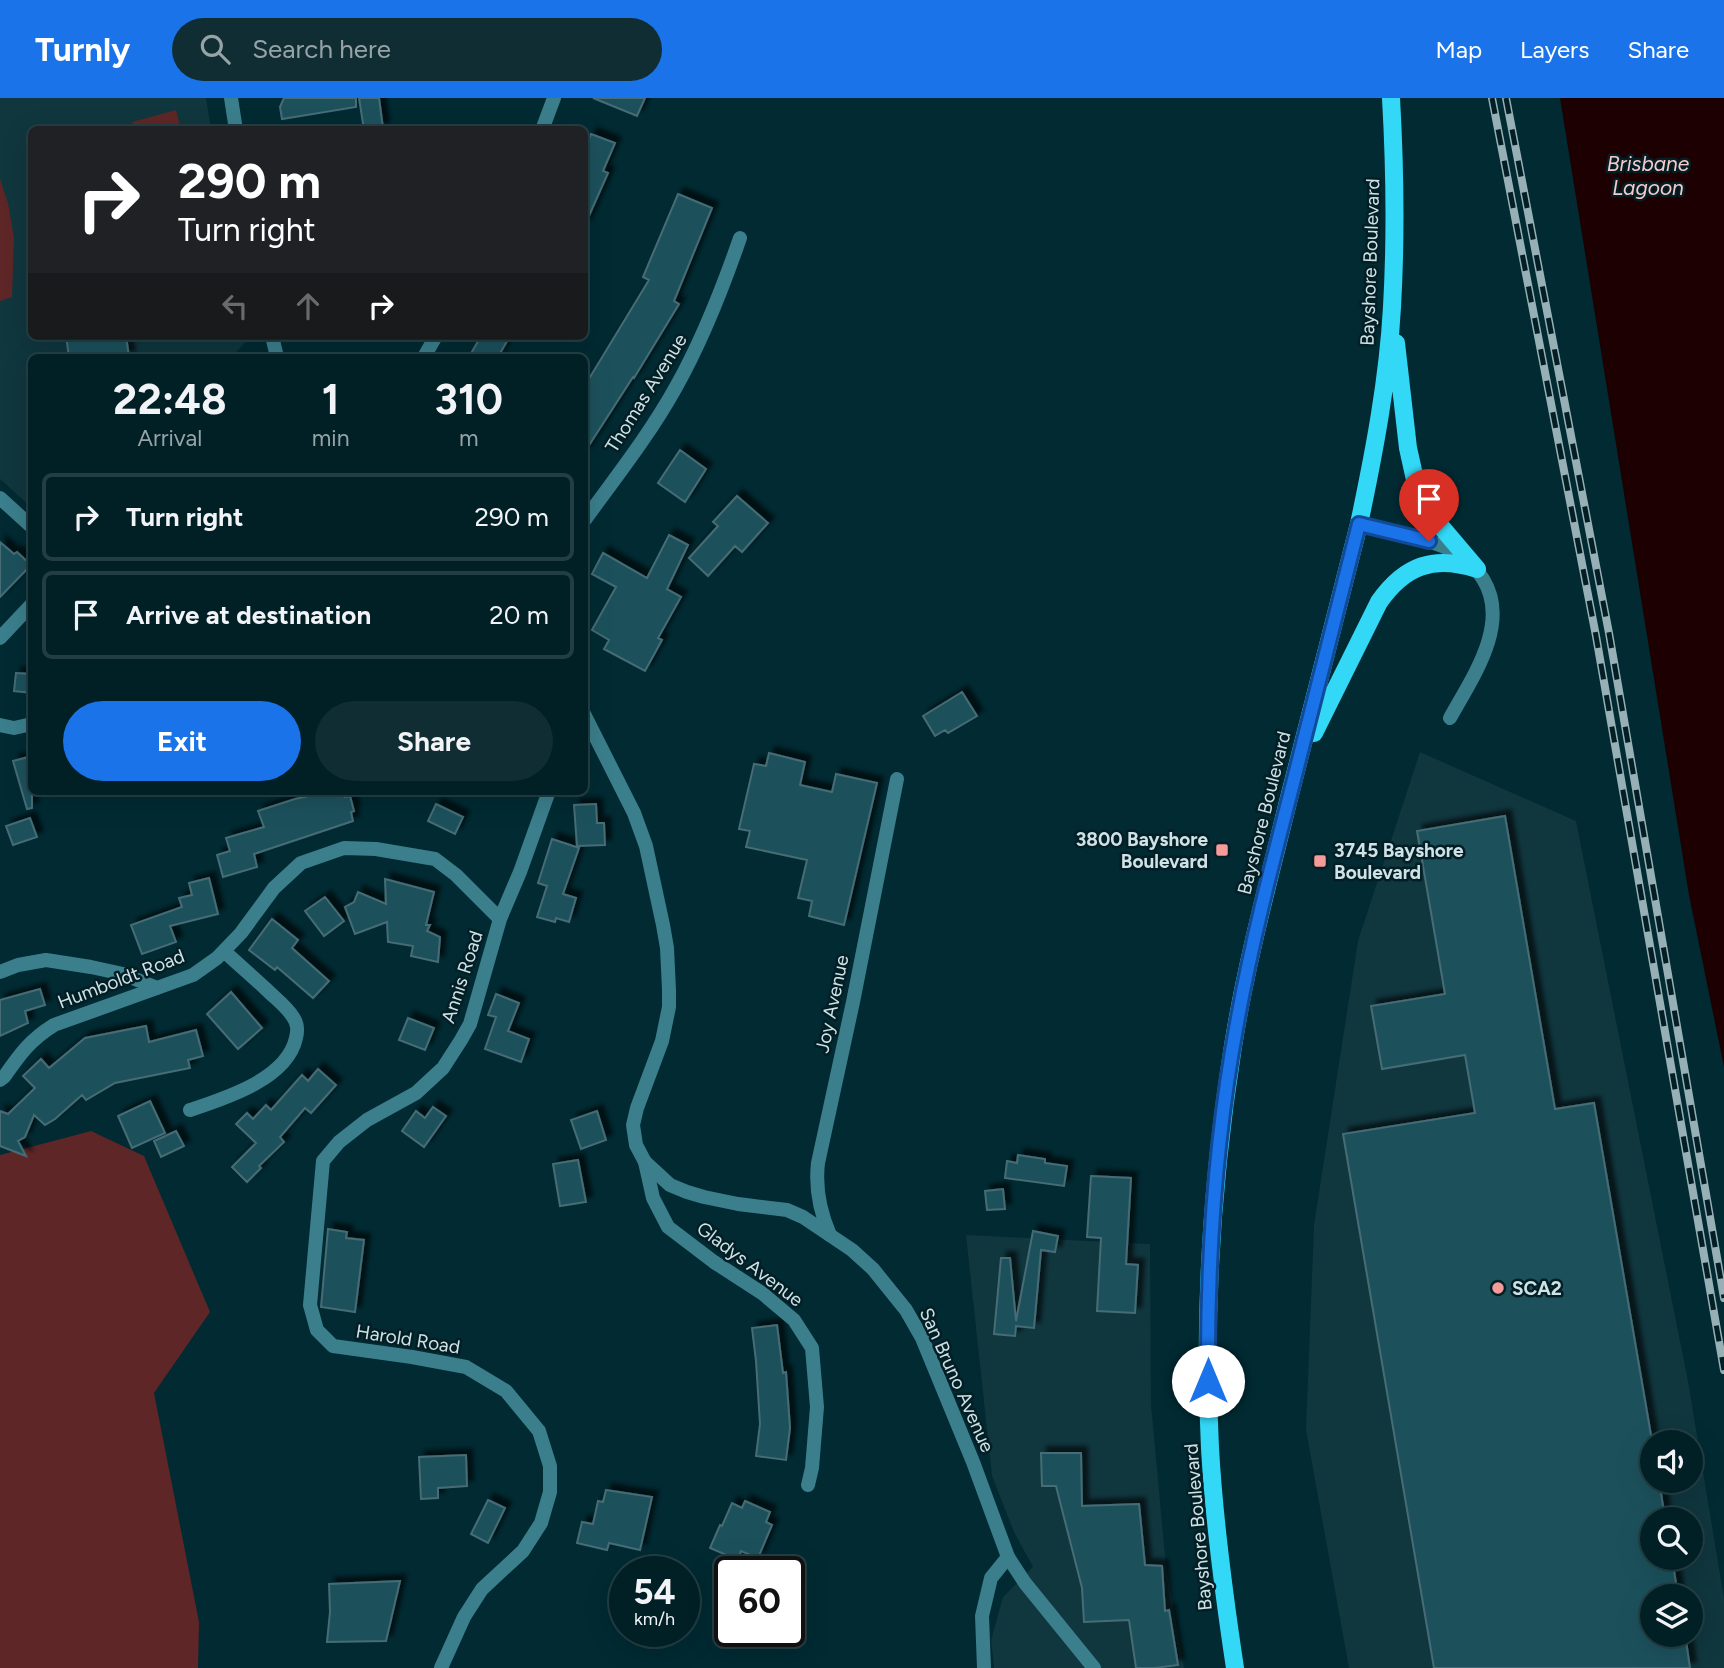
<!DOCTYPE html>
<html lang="en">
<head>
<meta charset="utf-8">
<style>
  :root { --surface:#012026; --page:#0f2d32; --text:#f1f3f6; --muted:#96a3a7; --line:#233e43; --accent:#1a73e8 }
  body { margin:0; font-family:Figtree,sans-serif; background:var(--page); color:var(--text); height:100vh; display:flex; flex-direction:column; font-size:26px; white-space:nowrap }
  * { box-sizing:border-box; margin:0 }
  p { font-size:23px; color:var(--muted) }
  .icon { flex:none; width:38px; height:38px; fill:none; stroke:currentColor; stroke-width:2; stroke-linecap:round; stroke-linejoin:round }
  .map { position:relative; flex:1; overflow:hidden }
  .panel { position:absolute; left:28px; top:256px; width:560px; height:441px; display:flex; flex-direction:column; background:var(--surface); border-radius:10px; box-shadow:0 7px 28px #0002,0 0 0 2px var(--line) }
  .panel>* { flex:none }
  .guide { position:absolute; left:28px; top:28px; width:560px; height:214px; border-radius:10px; box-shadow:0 7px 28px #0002,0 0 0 2px var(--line); background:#202124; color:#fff; overflow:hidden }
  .controls { position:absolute; left:1640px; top:1332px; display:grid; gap:14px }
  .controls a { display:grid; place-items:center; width:63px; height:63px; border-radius:50%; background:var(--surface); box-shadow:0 7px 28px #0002,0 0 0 2px var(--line); font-size:35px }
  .speed { position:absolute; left:609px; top:1458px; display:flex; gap:14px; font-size:35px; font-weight:700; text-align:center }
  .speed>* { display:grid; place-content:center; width:91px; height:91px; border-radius:50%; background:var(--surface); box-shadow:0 7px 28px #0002,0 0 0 2px var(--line); line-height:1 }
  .speed small { font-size:18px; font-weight:400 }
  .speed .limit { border:4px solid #111; border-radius:10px; background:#fff; color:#111 }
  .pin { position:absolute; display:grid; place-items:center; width:60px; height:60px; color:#fff; margin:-72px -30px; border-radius:50% 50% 50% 0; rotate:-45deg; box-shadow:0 0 7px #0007 }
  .pin .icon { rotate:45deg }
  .me { position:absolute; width:77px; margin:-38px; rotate:0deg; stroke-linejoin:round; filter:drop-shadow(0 0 5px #0008) }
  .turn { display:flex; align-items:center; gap:24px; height:147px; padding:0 35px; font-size:32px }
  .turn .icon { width:91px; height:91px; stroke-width:2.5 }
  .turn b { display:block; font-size:49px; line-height:60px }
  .lanes { display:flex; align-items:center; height:66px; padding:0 35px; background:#0003; justify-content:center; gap:35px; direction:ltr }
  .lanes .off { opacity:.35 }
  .eta { display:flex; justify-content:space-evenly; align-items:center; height:119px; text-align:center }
  .eta b { font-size:42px; font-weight:700; line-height:49px }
  .button { display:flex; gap:14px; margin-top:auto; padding:14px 35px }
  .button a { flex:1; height:80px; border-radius:42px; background:var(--accent); color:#fff; font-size:28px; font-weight:700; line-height:80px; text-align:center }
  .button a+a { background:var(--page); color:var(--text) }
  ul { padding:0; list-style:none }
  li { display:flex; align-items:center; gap:21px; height:88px; margin:0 14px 10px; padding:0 21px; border:4px solid var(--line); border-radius:10px }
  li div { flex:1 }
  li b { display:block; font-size:26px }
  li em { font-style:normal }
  header { display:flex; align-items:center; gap:42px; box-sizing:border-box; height:98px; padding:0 35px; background:var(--accent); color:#fff }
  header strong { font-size:33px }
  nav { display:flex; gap:38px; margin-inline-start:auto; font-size:24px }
  .search { width:490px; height:63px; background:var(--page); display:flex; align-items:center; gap:18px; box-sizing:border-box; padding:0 24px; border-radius:38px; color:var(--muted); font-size:26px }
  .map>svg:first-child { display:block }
  .built { fill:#10363e; fill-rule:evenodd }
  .green { fill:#5e2627 }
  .water { fill:#1c0002 }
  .building { fill:#1c515c; stroke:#466c75; stroke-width:2; filter:url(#shadow) }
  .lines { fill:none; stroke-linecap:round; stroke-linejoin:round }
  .minor { stroke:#3b7e8c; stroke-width:14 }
  .tertiary { stroke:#3b7e8c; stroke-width:14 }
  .primary { stroke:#33d8f6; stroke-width:18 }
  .rail-casing { stroke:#97b0b6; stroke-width:8 }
  .rail { stroke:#031f25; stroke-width:5; stroke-dasharray:16; stroke-linecap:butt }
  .route-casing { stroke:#114b97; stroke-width:18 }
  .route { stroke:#1a73e8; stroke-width:12 }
  .poi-dot { fill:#f59b99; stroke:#031f25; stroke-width:2.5 }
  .labels { text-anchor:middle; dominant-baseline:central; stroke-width:5; stroke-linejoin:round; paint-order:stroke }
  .street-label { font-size:19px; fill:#cee2e7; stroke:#031f25 }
  .poi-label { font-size:19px; font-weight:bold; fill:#cee2e7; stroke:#031f25; text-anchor:start }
  .water-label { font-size:21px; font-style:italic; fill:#f7cbc9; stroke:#031f25 }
</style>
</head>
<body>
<header>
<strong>Turnly</strong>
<div class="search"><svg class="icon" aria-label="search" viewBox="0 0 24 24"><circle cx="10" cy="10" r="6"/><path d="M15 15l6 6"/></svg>Search here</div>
<nav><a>Map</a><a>Layers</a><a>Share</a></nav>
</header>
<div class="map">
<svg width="1724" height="1570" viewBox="0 0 1724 1570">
  <defs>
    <filter id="shadow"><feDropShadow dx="6" dy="-6" stdDeviation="2" flood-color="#0009"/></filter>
  </defs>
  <rect width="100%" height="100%" fill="#012a32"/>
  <path class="built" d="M0,0H206L211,31L32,32V238H249L250,239L232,259H32L31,409L0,381Z
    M1420,654L1576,723L1688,1283L1724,1501V1570H1349L1306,1332L1314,1127L1358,843ZM1652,1344H1690V1382H1652ZM1652,1421H1690V1460H1652ZM1652,1498H1690V1536H1652Z
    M966,1137L1150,1146L1151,1306L1166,1468L1184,1570H994L991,1542L1003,1499L1033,1469L1014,1434L992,1378Z"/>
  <path class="green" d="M176,12L181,31H134L132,24Z
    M0,81L8,105L14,140L12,199L0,203Z
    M91,1033L144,1058L210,1214L154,1295L199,1524L198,1570H0V1057Z"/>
  <path class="water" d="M1560,0H1724V969L1689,797Z"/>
  <path class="building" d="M284,0H356V9L282,21L280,9Z
    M359,0H379L383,30L364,32Z
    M593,0H645L637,18Z
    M591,36L615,45L603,73L608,75L584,129V52Z
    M678,96L712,110L674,203L679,206L634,280L633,279L584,355V289L649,182L643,179Z
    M66,238H126L129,259H69Z
    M481,238H510L498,259H469Z
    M680,352L706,371L685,404L658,385Z
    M737,398L768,425L742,454L735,448L708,478L689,460L718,428L713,424Z
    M669,437L688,447L667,491L681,499L658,540L662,542L645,573L604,551L609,542L592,532L616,489L592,476L603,455L647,480Z
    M0,444L14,456L17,454L31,467L0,499Z
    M16,575L32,576V595L14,593Z
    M962,594L977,618L948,635L945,632L935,638L923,618Z
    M769,655L805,664L800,687L832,694L836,676L877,685L844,827L809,818L812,803L798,800L807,762L746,749L750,733L739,731L754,666L766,668Z
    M32,658V710L27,711L13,663Z
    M332,693L345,699L350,698L354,713L351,714L353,723L254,756L257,769L223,779L217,757L230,753L226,740L264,729L258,713L295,701Z
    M436,706L463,719L455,736L428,723Z
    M596,706L597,725H604L605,747L577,748L574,707Z
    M1505,718L1555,1011L1594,1005L1652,1343V1382H1659L1665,1421H1652V1460H1672L1678,1498H1652V1536H1685L1690,1570H1434L1343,1036L1475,1015L1465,957L1382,971L1371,908L1445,896L1417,733Z
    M30,720L37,739L13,747L6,728Z
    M552,741L579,750L563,796L576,800L569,824L556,820L555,824L537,819L547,788L538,785Z
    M209,780L218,816L170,828L176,844L142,856L131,827L182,809L179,800L192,797L189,785Z
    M385,781L434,794L426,827H430L427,833L440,839L438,864L411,858L413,848L388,844L387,824L355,836L345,809L354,804L358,794L386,806Z
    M325,799L344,823L324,838L305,813Z
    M272,821L298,842L292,850L329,883L313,900L277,869L275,872L249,852Z
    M40,891L45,907L25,913L28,925L0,938V902Z
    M231,894L262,930L238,951L207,916Z
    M496,896L519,905L508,933L529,941L521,964L485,951L496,919L488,917Z
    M408,920L434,930L425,952L399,942Z
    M146,928L149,944L196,932L203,958L188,962L190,970L115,985L86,1002L82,997L55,1021L45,1027L34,1017L25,1039L18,1043L26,1058L0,1048V1013L8,1016L35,990L23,978L41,961L49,970L85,940Z
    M318,971L336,987L311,1015L305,1010L280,1039L284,1044L259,1068L261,1070L247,1084L232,1069L256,1045L236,1026L247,1015L253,1021L266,1007L271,1012L302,977L308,983Z
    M150,1003L165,1035L132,1050L118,1018Z
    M433,1009L446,1018L424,1049L402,1033L416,1013L425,1020Z
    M597,1013L606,1042L581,1051L571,1022Z
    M176,1033L184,1048L161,1059L154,1043Z
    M1018,1057L1045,1061V1065L1067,1068L1064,1088L1005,1080L1007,1063L1017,1065Z
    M578,1062L586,1104L560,1108L553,1066Z
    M1091,1078L1131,1080L1126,1166L1138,1167L1135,1215L1097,1213L1101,1140L1087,1139Z
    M1003,1091L1005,1111L987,1112L985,1093Z
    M328,1131L347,1134L346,1140L364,1142L355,1214L321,1209Z
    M1033,1133L1058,1138L1055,1154L1041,1152L1034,1230L1016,1228L1015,1238L994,1236L1001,1160H1010L1016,1223Z
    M777,1227L783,1275L786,1274L790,1330L786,1362L756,1358L760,1326L756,1263L752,1230Z
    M1041,1355H1081L1082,1408L1139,1406L1145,1467L1162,1468L1165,1513L1169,1512L1178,1567L1155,1570H1136L1129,1522L1084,1524L1082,1490L1056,1388H1042Z
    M466,1357L467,1388L438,1390V1400L421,1401L419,1359Z
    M606,1392L652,1399L640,1452L609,1445L607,1452L577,1445L582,1424L593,1426L598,1403L603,1404Z
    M488,1402L505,1410L488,1445L471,1436Z
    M745,1403L770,1414L766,1424L772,1427L758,1460L741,1453L738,1462L710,1450L720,1427L722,1428L732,1405L742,1410Z
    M400,1483L386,1543L327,1544L330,1514L329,1486Z"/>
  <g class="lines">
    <path class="minor" d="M542,32L554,0
      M424,259L436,238
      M0,400L32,429
      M584,423C616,379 650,336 676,289C703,241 722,192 740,140
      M1359,426C1388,434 1420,438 1447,450C1462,456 1474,467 1483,481C1511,526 1472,580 1450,620
      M0,540L32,506
      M0,627L14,630L32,626
      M0,874L18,867L46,862L91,869L123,876L157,890
      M0,982L4,979C20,956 30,942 54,927L193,877L217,860L241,835L274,790L301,765L344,750L376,751L435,761L456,777L500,821
      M190,1012C226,1000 287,981 296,940C298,932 298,926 293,919C287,909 276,901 267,892C253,879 238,866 224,853
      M645,1064L653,1100L668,1129L714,1164L762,1195L794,1222L812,1250L817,1309L812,1370L808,1387
      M830,1137C820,1114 815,1091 818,1065L853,904L897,681
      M441,1570L464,1519L482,1491L523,1453L541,1425L550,1394V1368L539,1333L506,1293L466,1269L412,1259L333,1248L317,1232L310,1207L323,1063L339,1044L367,1022L416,995L443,970L461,942L470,926L500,821L520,774L549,693
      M984,1570L982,1518L991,1480L1008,1459"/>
    <path class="tertiary" d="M231,0L236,32
      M272,238L277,259
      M584,616L634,715L646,748L663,827L667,850L669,892V909L662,943L637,1010L633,1027L636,1047L645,1064L670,1087L687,1094L704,1099L738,1106L787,1112L803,1119L852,1152L873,1171L906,1212L922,1240L973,1364L1008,1459L1025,1485L1094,1570"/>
    <path class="primary" d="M1396,245L1408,350L1418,395L1426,411L1477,471
      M1314,635L1379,504C1405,467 1434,457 1477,471
      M1235,1570C1224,1497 1214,1423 1210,1350C1203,1216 1212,1081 1233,948C1246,866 1268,785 1288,704C1312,611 1335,519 1359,426C1374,355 1388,282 1392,209C1396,139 1395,70 1391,0"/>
    <defs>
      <path id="rail" d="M1492,0L1596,538L1724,1272
        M1506,0L1609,535L1724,1200"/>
    </defs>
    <use href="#rail" class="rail-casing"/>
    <use href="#rail" class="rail"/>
  </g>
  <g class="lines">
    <defs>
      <path id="route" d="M1208,1283C1207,1163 1215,1043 1237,925C1251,847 1271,770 1291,693C1314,604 1336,515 1359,426L1429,443"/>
    </defs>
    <use href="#route" class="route-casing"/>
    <use href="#route" class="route"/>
  </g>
  <g class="poi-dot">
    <rect x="1215" y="745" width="14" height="14" rx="3.5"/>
    <rect x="1313" y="756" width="14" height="14" rx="3.5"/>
    <circle cx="1498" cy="1190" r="7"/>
  </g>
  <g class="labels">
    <g class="street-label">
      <text transform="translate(1370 164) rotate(-88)">Bayshore Boulevard</text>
      <text transform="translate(646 295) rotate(-58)">Thomas Avenue</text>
      <text transform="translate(1264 715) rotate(-76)">Bayshore Boulevard</text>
      <text transform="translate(462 879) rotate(-72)">Annis Road</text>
      <text transform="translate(121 881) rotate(-21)">Humboldt Road</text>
      <text transform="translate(832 906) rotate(-78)">Joy Avenue</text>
      <text transform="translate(750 1166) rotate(37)">Gladys Avenue</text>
      <text transform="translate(408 1241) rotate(9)">Harold Road</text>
      <text transform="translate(957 1282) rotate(66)">San Bruno Avenue</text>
      <text transform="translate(1198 1429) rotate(-95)">Bayshore Boulevard</text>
    </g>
    <g class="poi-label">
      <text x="1208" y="741" text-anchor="end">3800 Bayshore<tspan x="1208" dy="22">Boulevard</tspan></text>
      <text x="1334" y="752">3745 Bayshore<tspan x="1334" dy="22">Boulevard</tspan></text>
      <text x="1512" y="1190">SCA2</text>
    </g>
    <g class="water-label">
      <text x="1648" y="65">Brisbane<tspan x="1648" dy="24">Lagoon</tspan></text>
    </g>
  </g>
</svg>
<div class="controls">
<a><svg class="icon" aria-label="sound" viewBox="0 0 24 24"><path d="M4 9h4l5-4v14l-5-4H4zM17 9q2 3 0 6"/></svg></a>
<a><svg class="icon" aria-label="search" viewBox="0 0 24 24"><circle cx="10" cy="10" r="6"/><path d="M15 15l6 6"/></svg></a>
<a><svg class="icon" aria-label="layers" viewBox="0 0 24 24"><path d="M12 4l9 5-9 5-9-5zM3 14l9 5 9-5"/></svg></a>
</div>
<div class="speed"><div>54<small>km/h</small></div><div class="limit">60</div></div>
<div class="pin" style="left:1429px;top:443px;background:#d93025"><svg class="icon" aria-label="arrive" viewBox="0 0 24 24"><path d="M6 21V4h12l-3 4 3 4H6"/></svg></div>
<svg class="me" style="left:1208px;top:1283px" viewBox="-20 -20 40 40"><circle r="19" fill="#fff"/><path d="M0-13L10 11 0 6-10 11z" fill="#1a73e8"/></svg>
<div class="guide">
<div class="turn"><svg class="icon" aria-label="right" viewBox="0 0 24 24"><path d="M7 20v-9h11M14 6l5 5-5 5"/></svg><div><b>290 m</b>Turn right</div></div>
<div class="lanes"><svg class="icon off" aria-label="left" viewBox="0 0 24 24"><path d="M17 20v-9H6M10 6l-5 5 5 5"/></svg><svg class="icon off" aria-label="ahead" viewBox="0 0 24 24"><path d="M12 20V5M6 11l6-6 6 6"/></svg><svg class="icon" aria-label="right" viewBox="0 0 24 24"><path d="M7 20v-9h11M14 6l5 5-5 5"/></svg></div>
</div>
<section class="panel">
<div class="eta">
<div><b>22:48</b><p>Arrival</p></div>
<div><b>1</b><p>min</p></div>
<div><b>310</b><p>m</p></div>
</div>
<ul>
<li><svg class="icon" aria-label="right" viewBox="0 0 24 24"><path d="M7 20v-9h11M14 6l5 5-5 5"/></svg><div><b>Turn right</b></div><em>290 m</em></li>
<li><svg class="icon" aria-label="arrive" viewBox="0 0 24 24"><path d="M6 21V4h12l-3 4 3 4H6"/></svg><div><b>Arrive at destination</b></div><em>20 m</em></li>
</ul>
<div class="button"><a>Exit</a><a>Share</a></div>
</section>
</div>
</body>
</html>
